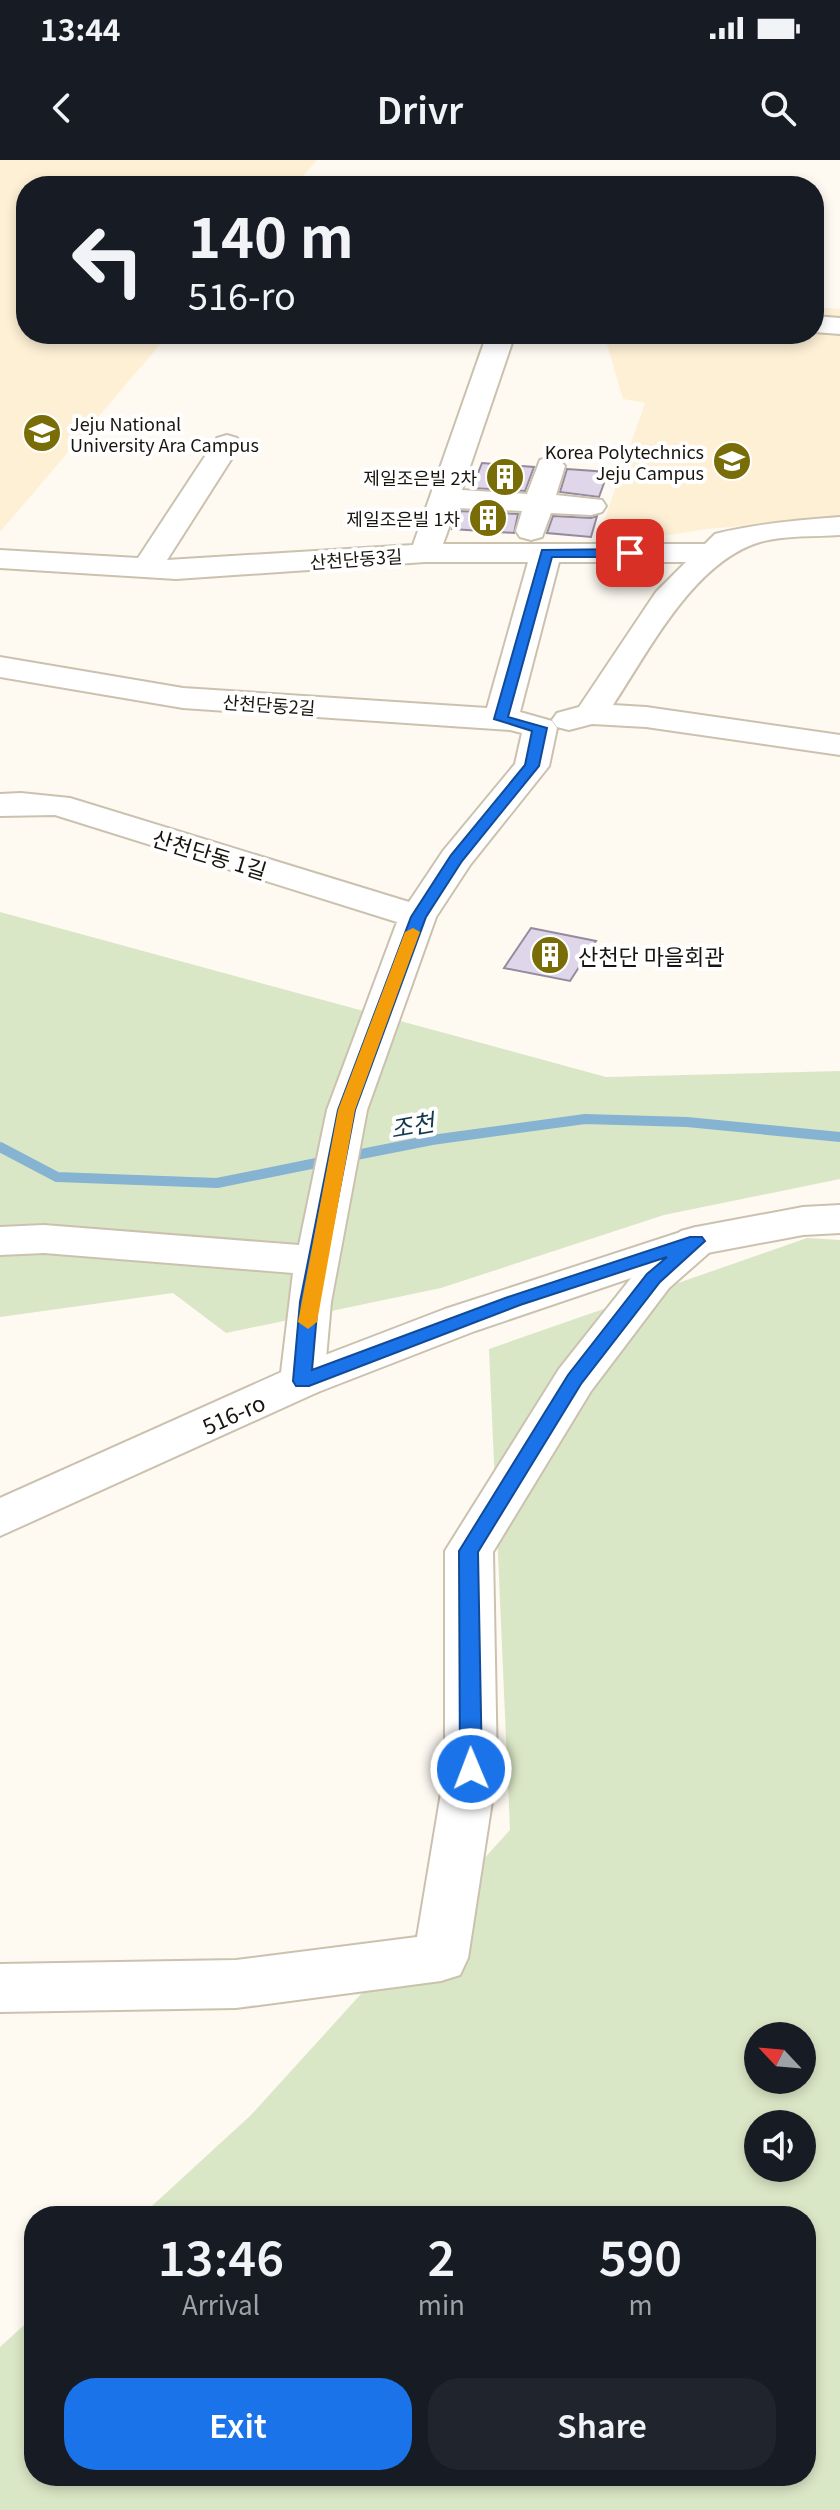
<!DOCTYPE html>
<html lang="en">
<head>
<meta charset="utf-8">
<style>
  :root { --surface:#171b24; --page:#20242c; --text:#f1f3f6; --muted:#9ea1a6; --accent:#1a73e8 }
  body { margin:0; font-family:Georgia,"Noto Sans KR",serif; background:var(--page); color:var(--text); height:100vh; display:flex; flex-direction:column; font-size:30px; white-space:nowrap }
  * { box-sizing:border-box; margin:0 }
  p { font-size:26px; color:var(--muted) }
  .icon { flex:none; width:44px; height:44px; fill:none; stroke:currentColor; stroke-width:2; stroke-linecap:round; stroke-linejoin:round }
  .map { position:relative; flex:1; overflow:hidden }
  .sheet { position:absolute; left:24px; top:2046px; width:792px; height:280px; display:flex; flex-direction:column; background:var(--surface); border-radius:32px; box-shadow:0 4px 12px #0003 }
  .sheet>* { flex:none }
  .guide { position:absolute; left:16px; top:16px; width:808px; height:168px; border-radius:32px; box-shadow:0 4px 12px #0003; background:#171b24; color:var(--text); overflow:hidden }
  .needle { width:52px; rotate:296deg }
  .buttons { position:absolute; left:744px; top:1862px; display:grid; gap:16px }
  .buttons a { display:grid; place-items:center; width:72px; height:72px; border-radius:50%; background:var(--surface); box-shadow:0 4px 12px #0003; font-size:40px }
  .pin { position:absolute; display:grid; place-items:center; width:68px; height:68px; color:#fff; margin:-34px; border-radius:16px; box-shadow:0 4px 12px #0006 }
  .me { position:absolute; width:88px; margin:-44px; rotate:359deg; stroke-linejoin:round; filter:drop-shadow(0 0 6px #0008) }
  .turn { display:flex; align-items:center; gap:28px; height:168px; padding:0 40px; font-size:36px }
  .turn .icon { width:104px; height:104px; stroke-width:2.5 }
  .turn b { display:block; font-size:56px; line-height:68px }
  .eta { display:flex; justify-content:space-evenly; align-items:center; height:136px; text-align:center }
  .eta b { font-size:48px; font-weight:600; line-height:56px }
  .action { display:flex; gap:16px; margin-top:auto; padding:16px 40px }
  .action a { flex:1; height:92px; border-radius:32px; background:var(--accent); color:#fff; font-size:32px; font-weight:600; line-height:92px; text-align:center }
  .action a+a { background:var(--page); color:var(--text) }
  .status { display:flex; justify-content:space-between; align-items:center; height:56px; padding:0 40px; background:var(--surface); direction:ltr }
  .status svg { height:22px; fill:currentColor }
  header { display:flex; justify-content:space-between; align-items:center; height:104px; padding:0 40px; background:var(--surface); font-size:36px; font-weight:600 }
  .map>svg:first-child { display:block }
  .built { fill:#fef0d5 }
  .green { fill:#dae7c6; fill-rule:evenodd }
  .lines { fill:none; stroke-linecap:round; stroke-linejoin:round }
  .stream { stroke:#86b3d1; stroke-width:10 }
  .building { fill:#dfd6ea; stroke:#948c9e; stroke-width:2 }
  .minor-casing { stroke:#cbc1af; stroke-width:4 }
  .major-casing { stroke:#cbc1af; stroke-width:4 }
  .minor { fill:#fff; fill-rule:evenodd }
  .major { fill:#fff; fill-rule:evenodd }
  .route { fill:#1a73e8; stroke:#114b97; stroke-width:2 }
  .slow { fill:#f59e0b }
  .labels { text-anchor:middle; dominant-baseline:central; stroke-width:8; stroke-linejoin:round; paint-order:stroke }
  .far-poi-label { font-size:18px; fill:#18150e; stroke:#fff; text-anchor:end }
  .far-street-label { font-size:18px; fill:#18150e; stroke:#fff }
  .street-label { font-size:22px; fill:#18150e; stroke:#fff }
  .poi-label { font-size:22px; fill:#18150e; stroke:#fff; text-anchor:start }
  .water-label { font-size:24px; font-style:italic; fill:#14394e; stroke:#fff }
</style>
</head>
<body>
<div class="status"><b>13:44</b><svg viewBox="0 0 49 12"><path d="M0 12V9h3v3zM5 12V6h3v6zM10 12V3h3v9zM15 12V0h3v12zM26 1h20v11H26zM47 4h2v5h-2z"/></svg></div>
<header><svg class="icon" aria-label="back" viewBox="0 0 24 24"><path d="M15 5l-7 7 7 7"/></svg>Drivr<svg class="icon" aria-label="search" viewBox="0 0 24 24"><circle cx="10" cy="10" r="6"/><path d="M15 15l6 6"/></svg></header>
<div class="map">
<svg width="840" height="2350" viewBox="0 0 840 2350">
  <rect width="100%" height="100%" fill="#fefaf2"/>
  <path class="built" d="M0,0H317L295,26H26V174H169L0,372Z
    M814,147L840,149V358L707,369L644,379L602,367L645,243L623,239L604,174H814Z"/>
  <path class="green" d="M0,752L606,917L840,911V1019L664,1055L441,1128L226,1173L173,1133L0,1157Z
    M807,1078L840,1080V2350H0V2187L34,2156V2316H806V2056H141L251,1955L510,1670L489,1189ZM758,1876H802V1920H758ZM758,1964H802V2008H758Z"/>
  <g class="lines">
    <path class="stream" d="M0,987L57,1017L217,1023L326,1001
      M346,997L432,980L585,959L687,962L840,977"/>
  </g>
  <path class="building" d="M482,303L534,307L525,331L472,328Z
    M567,309L608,312L599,337L560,332Z
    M458,351L518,354L514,373L452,369Z
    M553,356L591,358L597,356L591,377L547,373Z
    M531,768L596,781L570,821L504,808Z"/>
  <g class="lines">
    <defs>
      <path id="minor" d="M814,156L840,158V174L814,172Z
        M487,174H515L462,330L527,334L540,300L550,297L560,300L565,306L556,335L602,340L606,346L602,352L591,355L551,353L542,377L531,380L520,377L516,371L522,351L456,348L443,384H705L715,374C755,364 797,360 840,357V375C815,377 784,375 760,382C693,402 649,491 613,545L646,547L840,575V595L646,567L592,564L569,570L557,567L552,560L557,553L579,547L656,432L686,402H559L520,552L552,561L557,568L549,606L470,705L436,757L367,950L331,1142L324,1221L318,1232L302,1237L286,1232L280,1221L293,1113L44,1093L0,1095V1067L44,1065L299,1085L327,950L397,762L55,655L0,656V634L21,633L70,638L409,742L443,691L515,604L522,573L510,570L183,548L0,517V497L183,528L487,548L528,402H425L176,419L0,408V390L138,398L217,278L227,275L237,278L241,284L167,400L413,385Z
        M696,1067L711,1071L717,1081L711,1091L669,1128L591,1231L493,1392L497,1609L468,1798L460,1815L441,1821L236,1848L0,1852V1804L236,1800L417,1777L445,1609V1391L559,1209L639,1108L681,1071Z"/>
      <path id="major" d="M840,1045V1073L803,1075L702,1094L475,1171L318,1232L0,1376V1338L286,1210L445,1149L696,1067L803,1047Z"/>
    </defs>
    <use href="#minor" class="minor-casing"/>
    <use href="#major" class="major-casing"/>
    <use href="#minor" class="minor"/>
    <use href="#major" class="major"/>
  </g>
  <path class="route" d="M542,390L630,389L636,393L630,397H552L508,557L547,568L539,606L462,701L426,757L355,950L318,1142L312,1210L508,1137L690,1077H702L705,1081L660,1122L581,1224L478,1392L482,1609L479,1615L471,1617L463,1615L460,1609L459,1391L568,1215L647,1114L667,1097L520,1145L309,1226H296L293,1221L300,1142L338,950L411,757L451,695L525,605L532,571L494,559Z"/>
  <path class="slow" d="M413,768L420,772L355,950L317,1162L308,1169L298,1162L338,950L405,772Z"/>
  <defs>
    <symbol id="university-disc" viewBox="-11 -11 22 22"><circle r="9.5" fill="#796d08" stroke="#fff"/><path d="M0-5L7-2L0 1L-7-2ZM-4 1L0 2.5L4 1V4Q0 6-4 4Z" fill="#fff"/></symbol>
    <symbol id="building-disc" viewBox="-11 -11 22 22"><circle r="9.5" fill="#796d08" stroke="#fff"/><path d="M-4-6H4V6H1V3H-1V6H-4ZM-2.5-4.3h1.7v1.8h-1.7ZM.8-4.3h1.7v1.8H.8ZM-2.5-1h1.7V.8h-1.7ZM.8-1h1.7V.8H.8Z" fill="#fff"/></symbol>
  </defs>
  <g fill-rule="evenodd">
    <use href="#university-disc" x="20" y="251" width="44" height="44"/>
    <use href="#university-disc" x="710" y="279" width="44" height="44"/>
    <use href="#building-disc" x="483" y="295" width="44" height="44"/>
    <use href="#building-disc" x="466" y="336" width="44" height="44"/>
    <use href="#building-disc" x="528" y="773" width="44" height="44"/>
  </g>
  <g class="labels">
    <g class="far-poi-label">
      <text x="70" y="263" text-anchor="start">Jeju National<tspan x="70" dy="21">University Ara Campus</tspan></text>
      <text x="704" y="291">Korea Polytechnics<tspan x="704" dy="21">Jeju Campus</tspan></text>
      <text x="477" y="317">제일조은빌 2차</text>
      <text x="460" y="358">제일조은빌 1차</text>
    </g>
    <g class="far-street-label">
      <text transform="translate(356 398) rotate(-4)">산천단동3길</text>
      <text transform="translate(269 544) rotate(4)">산천단동2길</text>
    </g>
    <g class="street-label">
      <text transform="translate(210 693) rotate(17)">산천단동 1길</text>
      <text transform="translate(233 1253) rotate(-24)">516-ro</text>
    </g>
    <g class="poi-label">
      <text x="578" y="795">산천단 마을회관</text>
    </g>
    <g class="water-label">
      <text transform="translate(412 964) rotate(-10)">조천</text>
    </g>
  </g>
</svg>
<div class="buttons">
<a><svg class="needle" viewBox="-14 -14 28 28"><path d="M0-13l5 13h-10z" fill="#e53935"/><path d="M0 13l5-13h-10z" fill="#9ea1a6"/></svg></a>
<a><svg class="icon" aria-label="sound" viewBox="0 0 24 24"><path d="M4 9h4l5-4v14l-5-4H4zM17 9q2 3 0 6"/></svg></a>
</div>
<div class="pin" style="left:630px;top:393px;background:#d93025"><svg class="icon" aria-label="arrive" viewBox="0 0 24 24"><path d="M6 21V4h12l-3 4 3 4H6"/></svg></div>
<svg class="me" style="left:471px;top:1609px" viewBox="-20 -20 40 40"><circle r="17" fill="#1a73e8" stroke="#fff" stroke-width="3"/><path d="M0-11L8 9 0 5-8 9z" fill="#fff"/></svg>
<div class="guide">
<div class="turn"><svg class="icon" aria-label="left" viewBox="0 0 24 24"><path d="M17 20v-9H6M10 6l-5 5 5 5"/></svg><div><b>140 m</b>516-ro</div></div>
</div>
<section class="sheet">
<div class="eta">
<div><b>13:46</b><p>Arrival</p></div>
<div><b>2</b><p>min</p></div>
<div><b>590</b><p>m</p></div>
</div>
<div class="action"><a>Exit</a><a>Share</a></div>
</section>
</div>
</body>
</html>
